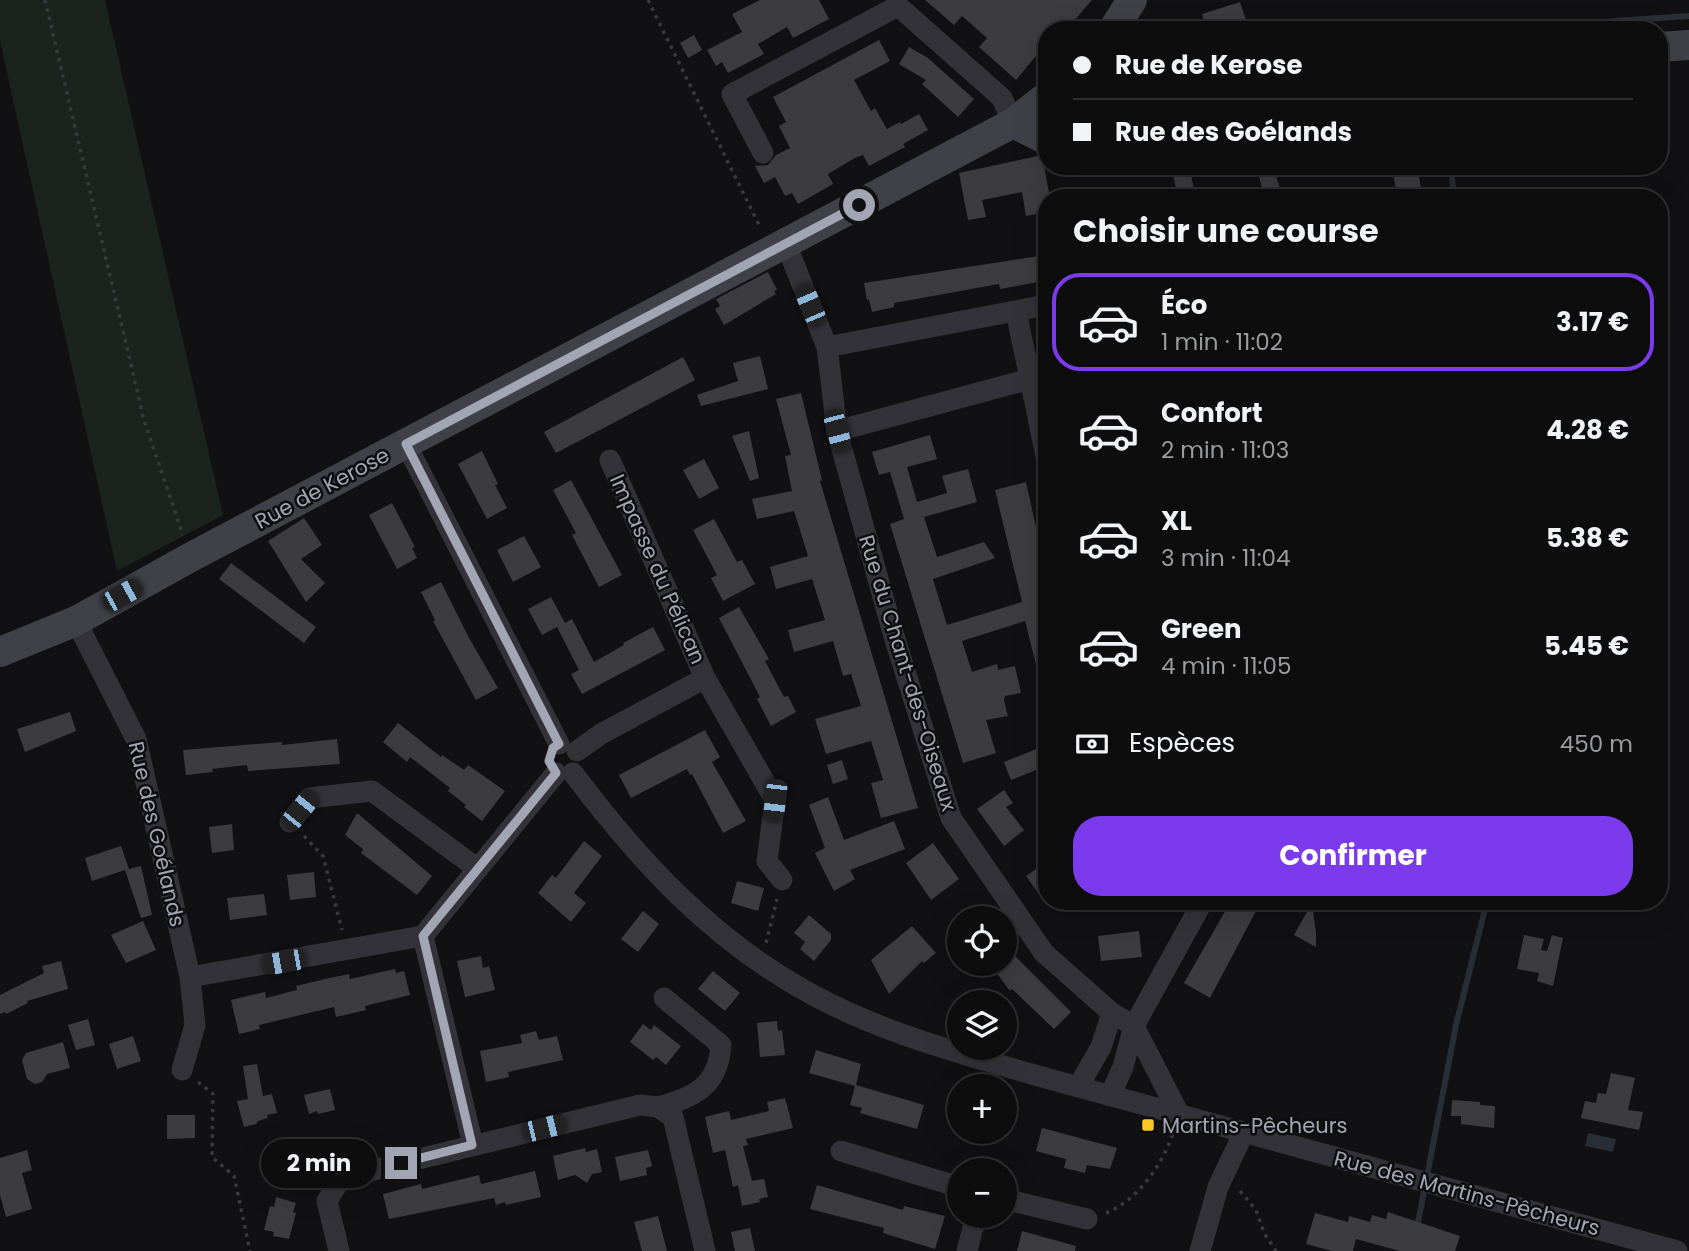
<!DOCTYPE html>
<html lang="fr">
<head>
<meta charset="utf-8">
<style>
	:root { --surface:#0d0d0e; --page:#1b1b1c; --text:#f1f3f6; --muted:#9a9c9e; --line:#2d2d2e; --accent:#7c3aed }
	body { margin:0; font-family:Poppins,sans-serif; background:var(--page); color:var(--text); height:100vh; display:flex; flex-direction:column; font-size:26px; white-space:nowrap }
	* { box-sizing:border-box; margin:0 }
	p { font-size:23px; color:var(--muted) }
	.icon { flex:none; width:38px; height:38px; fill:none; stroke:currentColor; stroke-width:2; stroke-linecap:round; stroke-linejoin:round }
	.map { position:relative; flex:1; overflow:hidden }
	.side { position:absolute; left:1038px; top:189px; width:630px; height:721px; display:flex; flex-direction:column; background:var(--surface); border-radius:28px; box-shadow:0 7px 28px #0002,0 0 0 2px var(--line) }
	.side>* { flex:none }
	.top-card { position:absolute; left:1038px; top:21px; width:630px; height:154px; border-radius:28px; box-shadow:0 7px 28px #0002,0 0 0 2px var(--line); display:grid; align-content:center; height:154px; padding:0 35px; background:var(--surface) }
	.fabs { position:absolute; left:947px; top:906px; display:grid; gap:14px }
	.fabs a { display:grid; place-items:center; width:70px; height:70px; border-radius:50%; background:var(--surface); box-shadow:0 7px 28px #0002,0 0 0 2px var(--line); font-size:35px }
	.end { position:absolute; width:32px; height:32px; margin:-16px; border:9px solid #a2a6b4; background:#111; box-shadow:0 0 0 4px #111 }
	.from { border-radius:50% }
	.bubble { position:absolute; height:49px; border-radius:24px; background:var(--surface); box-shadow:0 7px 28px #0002,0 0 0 2px var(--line); font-size:23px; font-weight:700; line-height:49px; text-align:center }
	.car { position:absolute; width:21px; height:42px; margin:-21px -10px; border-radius:9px; box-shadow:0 0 5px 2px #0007; background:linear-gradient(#222 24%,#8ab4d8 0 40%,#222 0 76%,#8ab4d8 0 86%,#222 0) }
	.top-card b { display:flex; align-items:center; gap:24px; height:66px; font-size:26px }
	.top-card b+b { border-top:2px solid var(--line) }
	.top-card i { width:18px; height:18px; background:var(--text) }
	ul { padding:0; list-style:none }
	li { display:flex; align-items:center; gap:21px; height:98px; margin:0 14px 10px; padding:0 21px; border:4px solid transparent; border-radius:28px }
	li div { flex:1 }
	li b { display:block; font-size:26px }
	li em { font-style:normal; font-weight:700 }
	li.on { border-color:var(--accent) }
	li>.icon { width:63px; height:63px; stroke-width:1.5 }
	h2 { padding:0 35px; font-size:32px; line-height:84px }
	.pay { display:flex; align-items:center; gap:18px; height:77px; padding:0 35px; font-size:26px }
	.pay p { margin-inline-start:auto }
	.action { display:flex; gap:14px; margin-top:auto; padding:14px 35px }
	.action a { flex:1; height:80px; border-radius:28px; background:var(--accent); color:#fff; font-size:28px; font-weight:700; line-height:80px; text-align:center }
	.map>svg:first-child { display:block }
</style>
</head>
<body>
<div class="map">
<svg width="1689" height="1251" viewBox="0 0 1689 1251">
	<rect width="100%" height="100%" fill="#111113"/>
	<path fill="#1b231d" d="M0,0H105L223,515L117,571L0,41Z"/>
	<path fill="#272e37" d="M1588,1133L1616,1139L1613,1152L1585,1146Z"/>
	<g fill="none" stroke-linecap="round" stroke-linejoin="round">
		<path stroke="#272e37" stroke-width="6" d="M1542,30L1615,21L1689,16
			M1451,166L1454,198
			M1417,1228L1456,1025L1487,901"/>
	</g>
	<path fill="#3c3b40" d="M760,0H819L829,19L793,38L787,27L758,44L764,54L728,73L722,62L716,66L707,50L742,32L732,14Z
		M925,0H1092L1066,30H1046V44L1016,80L979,47L987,38L962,16L954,25Z
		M1240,2L1247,23L1228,30H1207L1202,14Z
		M694,35L702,50L688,58L680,43Z
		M879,40L890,61L854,80L871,111L875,108L887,129L900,122L901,124L919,114L928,130L903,144L905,147L869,166L863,155L855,158L828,174L833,184L798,204L792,193L785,196L775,177L764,183L755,166L768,165L776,155L790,148L779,126L786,122L773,97Z
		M909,47L928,58L974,99L958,117L922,84L926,80L899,64Z
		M1042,155L1050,198H1046V212L1026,216L1022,192L982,200L986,217L968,220L959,173Z
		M1171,166H1189L1196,198H1178Z
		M1256,166H1273L1283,198H1265Z
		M1391,166H1417L1422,193L1398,198Z
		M1039,256L1044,281L1000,289L999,284L894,303V307L872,312L869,299L867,300L864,283Z
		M768,272L777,290L774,291L776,294L724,325L715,309L720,306L716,299Z
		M760,356L768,389L701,406L697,395L738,381L733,363Z
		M683,357L695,380L556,453L544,432Z
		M801,393L822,480L820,481L918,808L881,818L871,783L883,780L871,741L826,754L815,719L861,706L851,674L843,676L833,641L794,652L788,630L825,620L812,579L776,589L770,567L808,556L794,511L757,519L752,499L792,491L785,456L791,455L776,399Z
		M749,431L759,478L750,481L732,436Z
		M930,435L937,459L907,467L917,502L947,493L942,476L968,469L977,502L924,517L937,557L984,542L995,558L933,579L947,625L1022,602L995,490L1026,482L1046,572V683L1041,684L1025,621L962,641L972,672L997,664L998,670L1015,666L1021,693L1005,696L1004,701L1008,716L986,720L996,753L963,763L890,524L904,519L890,472L879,475L872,452Z
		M482,451L498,484L495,485L507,508L487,519L458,464Z
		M704,459L719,488L699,499L683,470Z
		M571,480L622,575L599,587L572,535L576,533L553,490Z
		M392,503L415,547L412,548L417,558L397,569L369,515Z
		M304,518L322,545L301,559L325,583L306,602L268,541Z
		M714,519L737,562L742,560L755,584L723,601L711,578L717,575L693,530Z
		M524,536L541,567L513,582L497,550Z
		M231,563L316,627L304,643L219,579Z
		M441,582L469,638L498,688L476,700L433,621L435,620L421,592Z
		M551,597L565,623L572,619L594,662L624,645L623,643L653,627L665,650L582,694L571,674L579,670L557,627L542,635L528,609Z
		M739,607L769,659L765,661L784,697L788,696L796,712L771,726L757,699L760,697L719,618Z
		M70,712L76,731L25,752L17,729Z
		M398,723L441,757L442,755L464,770L468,765L505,791L482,821L464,807L466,805L448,791L450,788L410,757L407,762L383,742Z
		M705,730L720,757L712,762L746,821L723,833L692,774L690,775L687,769L631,798L619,775Z
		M337,739L340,764L248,771L247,765L212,769L213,772L186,775L183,750L282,742V745Z
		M1046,745V766L1011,780L1004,762Z
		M842,760L848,779L833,784L827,765Z
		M1004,790L1013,803L1006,807L1024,830L1004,846L977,809Z
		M828,797L844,840L894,821L905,849L850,870L855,879L834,891L815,853L825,848L809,805Z
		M357,813L432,876L417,895L361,853L363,849L345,835Z
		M232,824L234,850L212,853L209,827Z
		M584,841L602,856L574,893L586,903L571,922L538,893L552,875L556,878Z
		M933,843L959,879L931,900L906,863Z
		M121,846L129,869L141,866L152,915L141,918L125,870L92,881L85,858Z
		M1046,862V904L1026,876Z
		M314,872L316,897L290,900L287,875Z
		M737,881L764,888L758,911L731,903Z
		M264,894L267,915L230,920L227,898Z
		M1231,901H1245L1257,909L1210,998L1184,983Z
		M1312,903L1316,933V947L1294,935Z
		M643,911L659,924L638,952L621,939Z
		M809,915L831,934V940L814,961L800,949L805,942L794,933Z
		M143,921L156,950L126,963L111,935Z
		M912,926L936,953L924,963L922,961L889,994L871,960Z
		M1139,931L1142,957L1101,961L1098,936Z
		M1524,935L1544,939L1541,950L1547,951L1552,935L1563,938L1553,986L1537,981L1539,973L1517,969Z
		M1004,945L1071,1012L1054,1029L1012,989L1010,991L990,964H1004Z
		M481,956L483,968L489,966L495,990L465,997L457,961Z
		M61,961L68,989L27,1001L28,1003L6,1014L5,1012L0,1014V995L44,973L42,966Z
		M395,969L396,973L404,971L410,995L365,1006L366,1010L336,1017L334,1007L259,1025L260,1029L239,1034L231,1000L265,992L266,998L297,990L296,986L325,979L349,974L350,979Z
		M713,971L740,993L725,1011L698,989Z
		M88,1019L95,1045L76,1050L68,1025Z
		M777,1021L778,1031L782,1030L785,1055L760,1057L757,1023Z
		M643,1024L651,1030L654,1025L681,1046L666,1065L656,1057L653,1060L630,1042Z
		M536,1031L539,1040L557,1036L563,1060L508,1072L509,1077L486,1082L480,1051L522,1043L520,1035Z
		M133,1036L141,1061L117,1069L109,1044Z
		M63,1042L70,1068L47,1074L42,1082L35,1084L27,1079L22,1060L26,1053Z
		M816,1050L861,1064L856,1085L924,1105L917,1129L860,1113L862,1108L850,1105L855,1086L809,1073Z
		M257,1064L263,1096L272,1094L277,1113L267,1115L268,1118L258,1121L256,1124L244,1127L237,1101L248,1099L243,1066Z
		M1611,1073L1635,1078L1628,1110L1643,1112L1639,1130L1581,1118L1585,1101L1596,1103L1598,1093L1606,1094Z
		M330,1089L335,1110L318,1114L317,1111L309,1114L304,1095Z
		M785,1098L793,1128L746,1139L748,1145L743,1146L752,1181L764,1179L768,1197L759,1199L760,1202L742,1206L738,1185L733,1187L725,1150L713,1153L705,1117L729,1111L731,1120L769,1111L767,1102Z
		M1452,1100L1480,1102V1105L1495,1106L1494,1128L1461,1124V1116H1451Z
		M167,1115H195V1138L167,1139Z
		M1042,1128L1117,1148L1110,1169L1087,1165L1085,1173L1064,1168L1066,1159L1036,1151Z
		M585,1148L586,1152L597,1149L602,1172L592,1174L587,1183L575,1175L558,1180L553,1156Z
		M27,1150L32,1170L22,1173L32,1209L6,1217L0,1195V1158Z
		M648,1150L652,1166L646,1168L647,1175L620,1181L615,1157Z
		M535,1171L541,1197L506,1205L505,1202L496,1205L494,1198L389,1219L383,1194L421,1184L422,1189L479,1175L481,1184Z
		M817,1185L903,1210L904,1206L945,1216L935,1249L883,1233L884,1228L810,1209Z
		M276,1197L296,1203L293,1212L296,1213L289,1239L273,1236L274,1232L264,1230L270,1206L274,1207Z
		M1388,1212L1460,1236L1455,1251H1400L1356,1239L1353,1251H1332L1306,1244L1315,1213L1348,1222L1349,1216L1370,1222L1372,1215L1386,1219Z
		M658,1216L667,1251H642L634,1222Z
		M750,1228L755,1251H735L731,1232Z
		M1022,1231L1076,1246L1075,1251H1017Z"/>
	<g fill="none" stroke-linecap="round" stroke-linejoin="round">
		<path stroke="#38393f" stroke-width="3.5" stroke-dasharray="3.5 5" stroke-linecap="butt" d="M45,0L144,420L183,535
			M648,0L760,227
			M304,836L323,856L342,930
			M766,943L777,899
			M198,1082L213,1094L212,1157L234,1176L250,1251
			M1240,1191L1256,1210L1264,1233L1276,1251
			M1106,1213C1137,1201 1163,1164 1173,1133"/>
		<path stroke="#323238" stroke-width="21" d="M763,153L732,94L898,6L1002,98L1013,123
			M786,244L827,347L837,431L893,633L951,818L1044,953L1112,1013L1134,1026L1179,1114
			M1016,311L1046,456
			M827,347L1046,305
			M837,431L1030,379
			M406,444L559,744
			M610,460L705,678
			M76,621L136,739L190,977L195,1025L182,1070
			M577,751L601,734L705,678L775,800L767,861L782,880
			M573,773C640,862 712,940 811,994C868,1025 928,1044 990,1062C1054,1081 1117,1097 1181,1115C1347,1159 1512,1205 1677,1251
			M290,822L309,798L372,791L478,869
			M423,936L473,1145
			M190,977L423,936L556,773
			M1078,1087L1101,1047L1112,1013
			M1110,1096L1123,1067L1134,1026L1203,901
			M658,1107C694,1097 718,1087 721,1045L664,998
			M841,1151L959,1187
			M1004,1199L1087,1219
			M339,1251L327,1201L338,1183L353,1175L640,1105L658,1107L673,1117L705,1251
			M967,1251L976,1216
			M1200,1251L1218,1187L1244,1132"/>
		<path stroke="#404148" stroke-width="30" d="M1113,30L1132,0
			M1659,47L1689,45
			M1013,123L1043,138H1046
			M0,652L76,621L191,557L1013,123L1046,97"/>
	</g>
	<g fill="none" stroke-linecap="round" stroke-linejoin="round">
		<path stroke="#a2a6b4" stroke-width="9" d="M401,1163L472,1145L423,936L556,773L549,761L553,748L559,744L406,444L859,205"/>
	</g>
	<rect fill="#fac822" stroke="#0d0c0e" stroke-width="2.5" x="1141" y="1118" width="14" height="14" rx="3.5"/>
	<g text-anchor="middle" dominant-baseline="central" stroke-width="5" stroke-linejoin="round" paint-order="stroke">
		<g font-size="21" fill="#a2a6b4" stroke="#0d0c0e">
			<text transform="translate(322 488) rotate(-28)">Rue de Kerose</text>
			<text transform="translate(658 569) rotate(66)">Impasse du Pélican</text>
			<text transform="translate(908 673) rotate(73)">Rue du Chant-des-Oiseaux</text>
			<text transform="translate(157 834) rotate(77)">Rue des Goélands</text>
			<text transform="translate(1467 1193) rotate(15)">Rue des Martins-Pêcheurs</text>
		</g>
		<g font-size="21" fill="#a2a6b4" stroke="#0d0c0e" text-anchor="start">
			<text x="1162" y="1125">Martins-Pêcheurs</text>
		</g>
	</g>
</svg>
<div class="fabs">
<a><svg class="icon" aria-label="locate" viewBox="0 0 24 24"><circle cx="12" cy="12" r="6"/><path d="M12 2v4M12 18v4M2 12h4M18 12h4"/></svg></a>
<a><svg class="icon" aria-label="layers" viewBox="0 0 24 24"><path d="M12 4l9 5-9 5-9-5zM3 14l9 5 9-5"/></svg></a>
<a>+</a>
<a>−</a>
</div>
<i class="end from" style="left:859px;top:205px"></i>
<i class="end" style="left:401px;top:1163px"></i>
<div class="bubble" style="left:261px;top:1139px;width:116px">2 min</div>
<i class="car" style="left:810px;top:305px;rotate:337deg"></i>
<i class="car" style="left:837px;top:431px;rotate:165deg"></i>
<i class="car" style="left:122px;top:595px;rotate:61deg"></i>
<i class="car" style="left:775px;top:800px;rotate:187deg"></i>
<i class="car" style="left:300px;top:810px;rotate:39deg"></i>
<i class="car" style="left:284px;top:962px;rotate:260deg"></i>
<i class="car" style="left:544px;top:1128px;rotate:76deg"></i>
<div class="top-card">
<b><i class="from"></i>Rue de Kerose</b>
<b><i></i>Rue des Goélands</b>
</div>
<section class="side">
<h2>Choisir une course</h2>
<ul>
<li class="on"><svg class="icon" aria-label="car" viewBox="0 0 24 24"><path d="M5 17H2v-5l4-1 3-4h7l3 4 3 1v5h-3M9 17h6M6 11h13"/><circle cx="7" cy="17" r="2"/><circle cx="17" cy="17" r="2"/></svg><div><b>Éco</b><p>1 min · 11:02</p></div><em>3.17 €</em></li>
<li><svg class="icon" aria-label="car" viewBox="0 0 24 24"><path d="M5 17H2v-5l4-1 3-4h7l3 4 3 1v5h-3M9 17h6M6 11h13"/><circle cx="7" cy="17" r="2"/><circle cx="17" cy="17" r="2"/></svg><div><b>Confort</b><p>2 min · 11:03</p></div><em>4.28 €</em></li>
<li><svg class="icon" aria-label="car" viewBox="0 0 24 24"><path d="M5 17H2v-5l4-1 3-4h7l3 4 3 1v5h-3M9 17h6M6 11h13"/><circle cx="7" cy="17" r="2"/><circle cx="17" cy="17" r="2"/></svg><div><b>XL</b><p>3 min · 11:04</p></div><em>5.38 €</em></li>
<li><svg class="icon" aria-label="car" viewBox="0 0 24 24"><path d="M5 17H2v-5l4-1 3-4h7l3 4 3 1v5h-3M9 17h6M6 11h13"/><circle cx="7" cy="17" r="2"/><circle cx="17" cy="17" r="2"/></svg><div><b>Green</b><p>4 min · 11:05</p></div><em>5.45 €</em></li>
</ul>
<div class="pay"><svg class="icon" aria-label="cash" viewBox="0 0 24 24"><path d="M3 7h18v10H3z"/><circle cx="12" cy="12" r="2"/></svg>Espèces<p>450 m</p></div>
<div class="action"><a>Confirmer</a></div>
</section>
</div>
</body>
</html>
